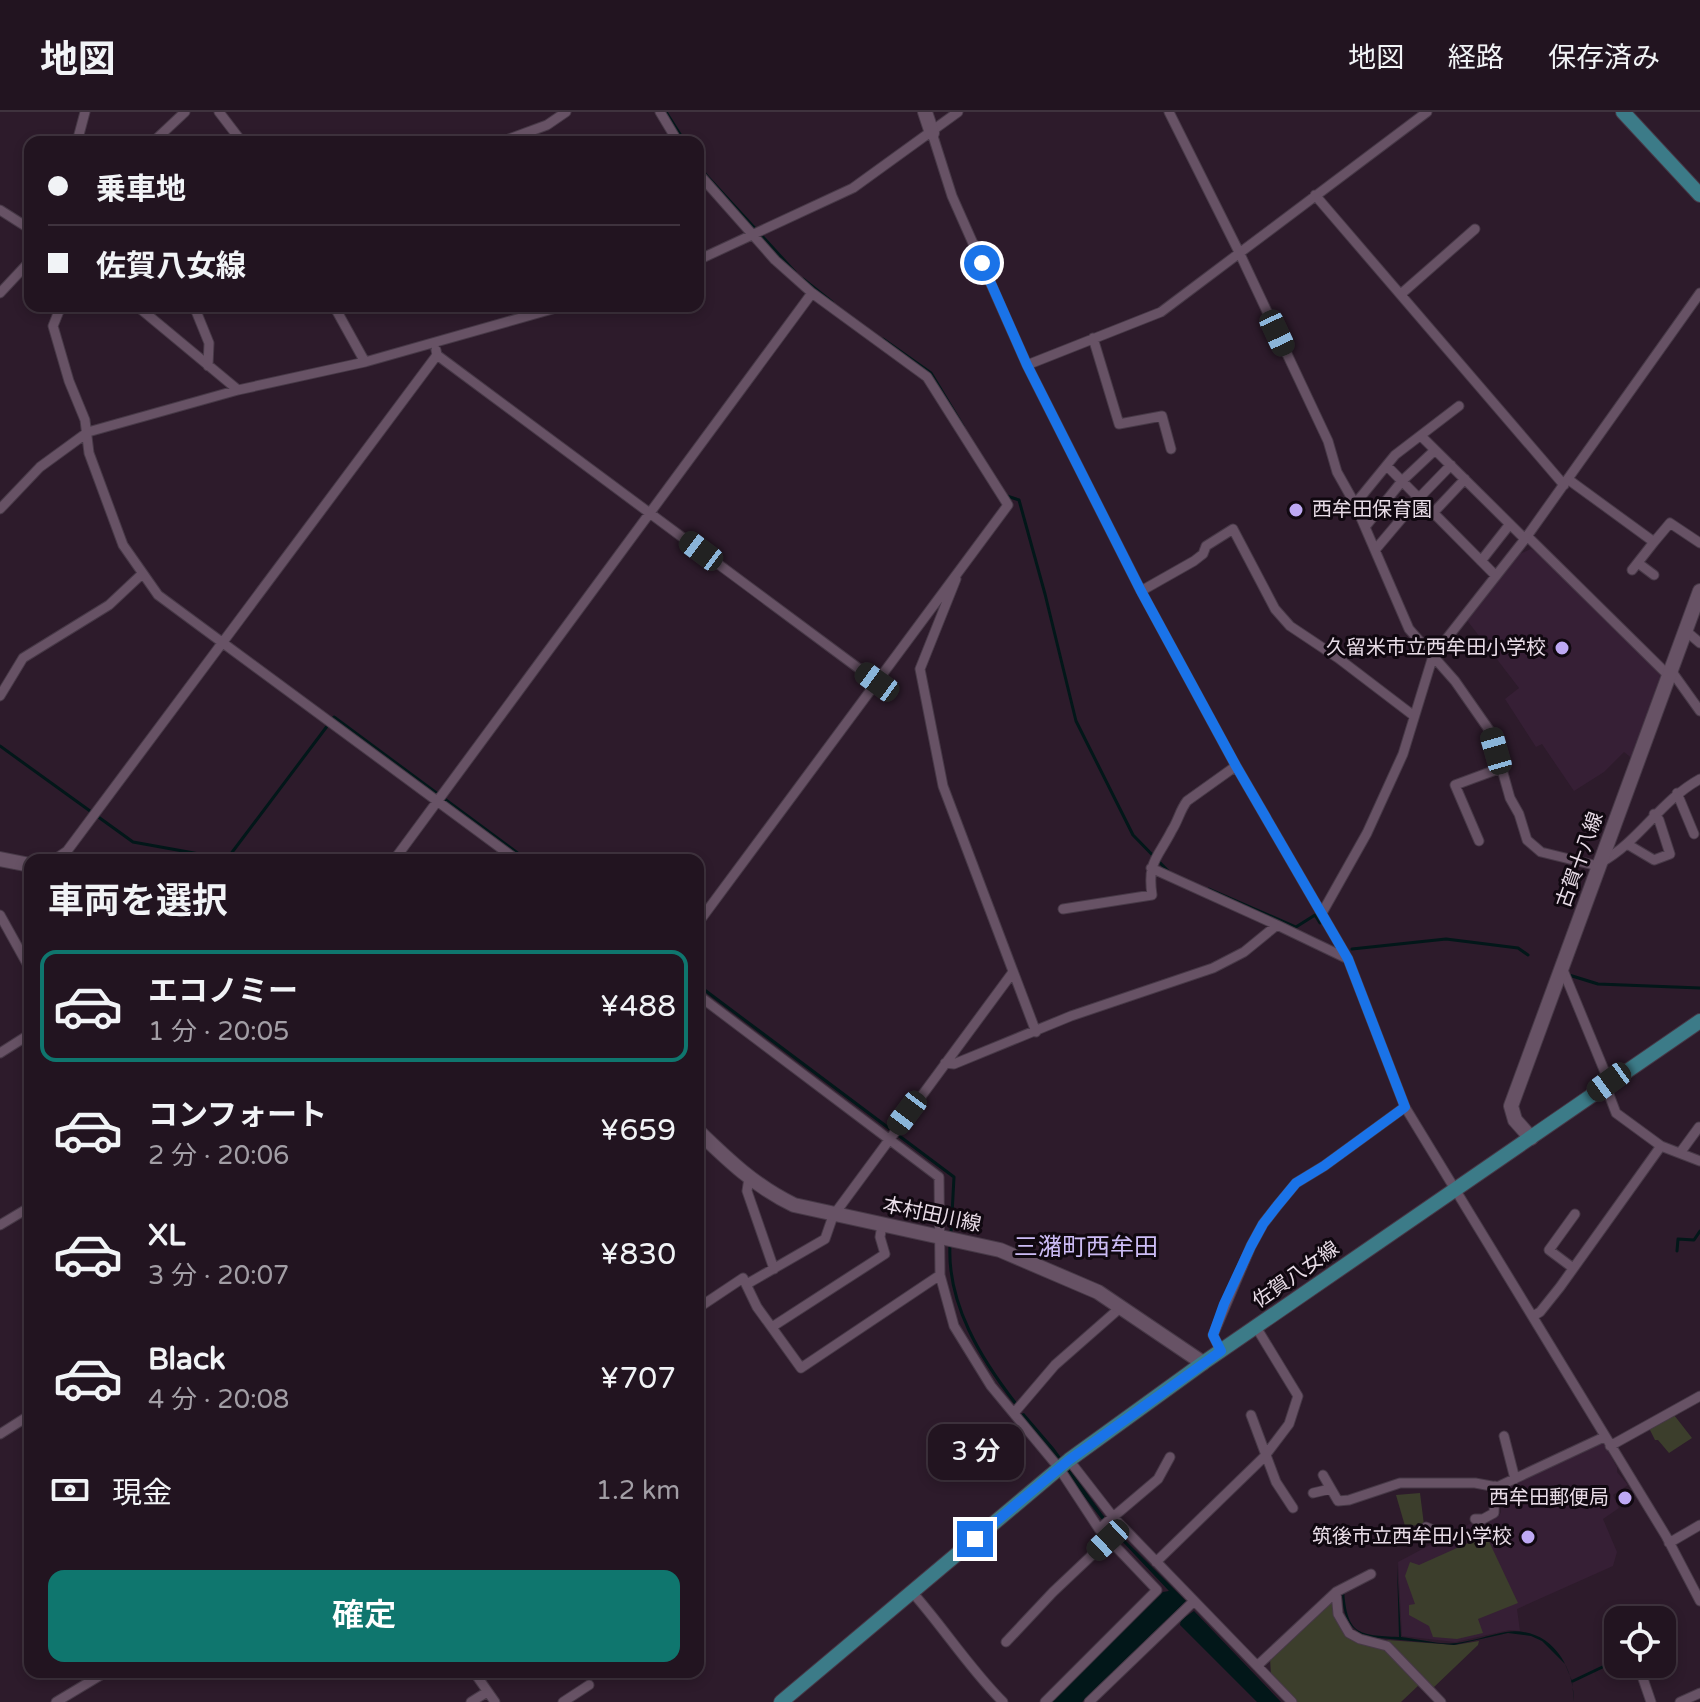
<!DOCTYPE html>
<html lang="ja">
<head>
<meta charset="utf-8">
<style>
	:root { --surface:#221420; --page:#2a1d29; --text:#f1f3f6; --muted:#a29ea5; --line:#3f333e; --accent:#0f766e }
	body { margin:0; font-family:"Varela Round","Noto Sans JP",sans-serif; background:var(--page); color:var(--text); height:100vh; display:flex; flex-direction:column; font-size:30px; white-space:nowrap }
	* { box-sizing:border-box; margin:0 }
	p { font-size:26px; color:var(--muted) }
	.icon { flex:none; width:44px; height:44px; fill:none; stroke:currentColor; stroke-width:2; stroke-linecap:round; stroke-linejoin:round }
	.map { position:relative; flex:1; overflow:hidden }
	.sheet { position:absolute; left:24px; top:742px; width:680px; height:824px; display:flex; flex-direction:column; background:var(--surface); border-radius:16px; box-shadow:0 4px 12px #0003,0 0 0 2px var(--line) }
	.sheet>* { flex:none }
	.top-card { position:absolute; left:24px; top:24px; width:680px; height:176px; border-radius:16px; box-shadow:0 4px 12px #0003,0 0 0 2px var(--line); display:grid; align-content:center; height:176px; padding:0 24px; background:var(--surface) }
	.buttons { position:absolute; left:1604px; top:1494px; display:grid; gap:16px }
	.buttons a { display:grid; place-items:center; width:72px; height:72px; border-radius:16px; background:var(--surface); box-shadow:0 4px 12px #0003,0 0 0 2px var(--line); font-size:40px }
	.end { position:absolute; width:36px; height:36px; margin:-18px; border:10px solid #1a73e8; background:#fff; box-shadow:0 0 0 4px #fff }
	.from { border-radius:50% }
	.bubble { position:absolute; height:56px; border-radius:16px; background:var(--surface); box-shadow:0 4px 12px #0003,0 0 0 2px var(--line); font-size:26px; font-weight:600; line-height:56px; text-align:center }
	.car { position:absolute; width:24px; height:48px; margin:-24px -12px; border-radius:10px; box-shadow:0 0 6px 2px #0007; background:linear-gradient(#222 24%,#8ab4d8 0 40%,#222 0 76%,#8ab4d8 0 86%,#222 0) }
	.top-card b { display:flex; align-items:center; gap:28px; height:76px; font-size:30px }
	.top-card b+b { border-top:2px solid var(--line) }
	.top-card i { width:20px; height:20px; background:var(--text) }
	ul { padding:0; list-style:none }
	li { display:flex; align-items:center; gap:24px; height:112px; margin:0 16px 12px; padding:0 8px; border:4px solid transparent; border-radius:16px }
	li div { flex:1 }
	li b { display:block; font-size:30px }
	li em { font-style:normal; font-weight:600 }
	li.current { border-color:var(--accent) }
	li>.icon { width:72px; height:72px; stroke-width:1.5 }
	h2 { padding:0 24px; font-size:36px; line-height:96px }
	.pay { display:flex; align-items:center; gap:20px; height:88px; padding:0 24px; font-size:30px }
	.pay p { margin-inline-start:auto }
	.button { display:flex; gap:16px; margin-top:auto; padding:16px 24px }
	.button a { flex:1; height:92px; border-radius:16px; background:var(--accent); color:#fff; font-size:32px; font-weight:600; line-height:92px; text-align:center }
	header { display:flex; align-items:center; gap:48px; box-sizing:border-box; height:112px; padding:0 40px; background:var(--surface); border-bottom:2px solid var(--line) }
	header strong { font-size:38px }
	nav { display:flex; gap:44px; margin-inline-start:auto; font-size:28px }
	.map>svg:first-child { display:block }
</style>
</head>
<body>
<header>
<strong>地図</strong>
<nav><a>地図</a><a>経路</a><a>保存済み</a></nav>
</header>
<div class="map">
<svg width="1700" height="1590" viewBox="0 0 1700 1590">
	<rect width="100%" height="100%" fill="#2d1b2b"/>
	<path fill="#361f35" d="M1531,437L1539,441L1664,564L1634,648L1624,640L1604,660L1574,679L1542,632L1536,635L1505,587L1519,576L1466,507L1517,443Z
		M1603,1330L1617,1355V1360L1628,1373L1613,1383L1619,1396L1603,1407L1617,1440L1613,1454L1517,1497L1520,1519L1509,1518L1455,1530L1402,1524L1398,1450L1477,1408L1487,1409L1499,1404L1501,1400L1499,1386L1508,1375Z"/>
	<path fill="#3c3e2c" d="M1674,1303L1692,1326L1669,1341L1658,1328H1655L1649,1316Z
		M1420,1381L1424,1413L1405,1414L1396,1383Z
		M1486,1423L1518,1491L1478,1507L1483,1521L1457,1527L1433,1525L1429,1514L1409,1503V1493L1415,1492L1405,1464L1410,1450L1419,1453Z
		M1329,1489L1333,1490L1345,1521L1385,1535L1420,1572L1401,1590H1296L1271,1563L1270,1547Z
		M1387,1528L1455,1533L1479,1529L1478,1533L1433,1576Z"/>
	<path fill="#021719" d="M1024,1301L1054,1336L1111,1414L1186,1489L1082,1590H1051L1163,1480L1169,1479L1103,1409L1021,1302Z
		M1397,1453L1401,1525C1419,1527 1439,1533 1457,1531C1473,1529 1489,1523 1506,1520C1549,1514 1574,1552 1574,1590L1572,1569L1565,1552L1542,1529L1531,1524L1508,1521L1454,1533L1369,1525C1346,1516 1343,1502 1342,1479L1344,1478C1347,1523 1358,1523 1399,1525Z
		M1194,1499L1281,1590H1257L1180,1513L1181,1508Z"/>
	<g fill="none" stroke-linecap="round" stroke-linejoin="round">
		<path stroke="#021719" stroke-width="3" d="M666,0L685,30
			M698,51L706,63L795,160
			M803,167L832,190
			M883,227L931,261L963,314
			M1007,384L1019,388L1045,482L1076,609L1133,723L1169,760
			M0,634L133,730L227,747L334,605L527,748
			M1209,777L1296,815L1315,803L1320,811
			M1352,837L1446,827L1518,836L1528,843
			M1569,863L1598,872L1700,876
			M698,873L954,1065L951,1121
			M950,1133C947,1192 981,1247 1016,1292
			M1677,1139L1678,1127L1694,1128L1700,1119
			M1573,1569L1613,1550"/>
		<defs>
			<path id="street" d="M219,0L242,30
				M660,0L678,30
				M1169,0L1239,140L1328,329L1337,360L1355,392L1409,517L1455,569L1492,622L1510,686L1519,702L1527,728L1541,740L1598,754
				M932,21L952,84L1027,253L1141,479L1236,654L1348,847L1405,995L1666,1424L1700,1489
				M77,30L85,0
				M153,30L185,0
				M501,30L547,13L566,0
				M698,61L775,148L812,181L927,265L1008,393L698,811
				M1315,83L1564,373
				M0,98L30,117
				M698,148L853,76L958,0
				M0,181L30,149
				M1401,182L1475,117
				M61,194L53,214L69,269L85,308L89,341L123,433L158,483L517,748
				M137,194L238,278
				M194,194L209,231L208,254
				M334,194L365,250
				M1093,226L1119,312L1162,304L1171,337
				M436,238L437,243L877,570
				M1027,253L1161,200L1427,0
				M1422,325L1525,427
				M1387,354L1496,464
				M1569,368L1654,430L1670,411L1700,431
				M1355,392L1395,343L1459,294
				M0,397L40,355L88,320L238,278L365,250L563,194
				M1433,401L1465,367
				M1365,415L1402,369L1435,338
				M1527,424L1668,563
				M1375,438L1419,386L1451,353
				M1481,449L1510,412
				M1638,451L1654,463
				M1632,458L1654,430
				M956,467L920,557L943,674L1036,920
				M1141,479L1194,449L1203,442L1206,434L1233,417L1275,497L1290,514L1338,546L1414,604
				M1686,519L1700,531
				M1670,557L1700,599
				M0,584L23,546L109,493L142,462
				M1677,681L1694,722
				M1479,729L1455,673L1501,656
				M1627,732L1654,748L1670,742L1659,708L1654,702
				M54,748L67,739L437,243
				M394,748L812,181
				M1600,751C1639,730 1660,689 1700,667
				M1151,756L1277,813
				M1063,797L1152,783C1147,749 1158,746 1172,718C1178,709 1180,698 1187,689L1236,654
				M1322,801L1367,721L1403,642L1433,544L1525,427L1700,181
				M0,803L30,857
				M1563,858L1609,970L1608,980L1616,1001L1661,1034L1700,1049
				M698,883L939,1065L940,1163L954,1214L991,1274L1059,1356L1099,1417L1157,1478L1045,1590
				M0,941L30,922
				M945,951L954,952L1071,904L1213,856L1244,840L1277,813L1348,847
				M1680,1041L1699,1015
				M749,1066L747,1079L774,1157
				M0,1113L30,1095
				M1573,1156L1549,1138L1575,1102
				M747,1172L825,1127L833,1104L1013,860
				M698,1196L743,1166L757,1195L801,1256L940,1163
				M1533,1204L1540,1200L1560,1175L1661,1034
				M772,1215L885,1142L880,1125L882,1113
				M1221,1239L1213,1223L1251,1134L1263,1112L1277,1094L1296,1071L1324,1054L1405,995
				M1014,1301L1055,1253L1121,1195
				M1251,1303L1276,1370L1293,1396
				M0,1322L30,1303
				M1504,1324L1515,1367
				M1610,1334L1700,1284
				M1069,1348L1114,1406L1292,1590
				M1323,1363L1338,1389L1349,1388L1400,1371H1475L1497,1375L1604,1325
				M1313,1381L1330,1377
				M1475,1407H1483L1494,1401L1495,1374
				M1426,1415L1445,1423
				M1099,1417L1158,1367L1170,1345
				M1669,1431L1700,1413
				M1156,1450L1264,1345L1289,1312L1298,1284L1256,1215
				M912,1480C944,1516 969,1556 1003,1590
				M1336,1480L1338,1502L1349,1521L1360,1527L1387,1534L1441,1590
				M1006,1530L1053,1480L1108,1428
				M1638,1552L1651,1590
				M1257,1554L1336,1480L1371,1462
				M474,1560L495,1590
				M56,1590L106,1560
				M471,1590L487,1580
				M563,1590L589,1573
				M1089,1590L1193,1490
				M1680,1590L1700,1581"/>
			<path id="secondary" d="M925,0L932,21
				M0,747L30,753
				M698,1019C728,1048 756,1075 794,1093L1000,1138L1098,1180L1203,1251
				M1531,1026L1515,1008L1511,994L1700,479"/>
			<path id="primary" d="M1623,0L1700,83
				M781,1590L1069,1348L1203,1251L1700,909"/>
		</defs>
		<use href="#street" stroke="#473947" stroke-width="11"/>
		<use href="#secondary" stroke="#473947" stroke-width="16"/>
		<use href="#primary" stroke="#473947" stroke-width="16"/>
		<use href="#street" stroke="#675265" stroke-width="9"/>
		<use href="#secondary" stroke="#675265" stroke-width="14"/>
		<use href="#primary" stroke="#3c7b88" stroke-width="14"/>
	</g>
	<g fill="none" stroke-linecap="round" stroke-linejoin="round">
		<path stroke="#1a73e8" stroke-width="10" d="M975,1427L1069,1348L1221,1239L1213,1223L1224,1192L1251,1134L1263,1112L1277,1094L1296,1071L1324,1054L1405,995L1348,847L1236,654L1141,479L1027,253L982,151"/>
	</g>
	<g fill="#bea9f4" stroke="#100810" stroke-width="3">
		<circle cx="1296" cy="398" r="8"/>
		<circle cx="1562" cy="536" r="8"/>
		<circle cx="1625" cy="1386" r="8"/>
		<circle cx="1528" cy="1425" r="8"/>
	</g>
	<g text-anchor="middle" dominant-baseline="central" stroke-width="6" stroke-linejoin="round" paint-order="stroke">
		<g font-size="20" fill="#e8dce7" stroke="#100810" text-anchor="end">
			<text x="1312" y="398" text-anchor="start">西牟田保育園</text>
			<text x="1546" y="536">久留米市立西牟田小学校</text>
			<text x="1609" y="1386">西牟田郵便局</text>
			<text x="1512" y="1425">筑後市立西牟田小学校</text>
		</g>
		<g font-size="20" fill="#e8dce7" stroke="#100810">
			<text transform="translate(1580 748) rotate(-70)">古賀十八線</text>
			<text transform="translate(932 1103) rotate(12)">本村田川線</text>
			<text transform="translate(1296 1163) rotate(-35)">佐賀八女線</text>
		</g>
		<g font-size="24" fill="#ccbcf5" stroke="#100810">
			<text x="1086" y="1135">三潴町西牟田</text>
		</g>
	</g>
</svg>
<div class="buttons">
<a><svg class="icon" aria-label="locate" viewBox="0 0 24 24"><circle cx="12" cy="12" r="6"/><path d="M12 2v4M12 18v4M2 12h4M18 12h4"/></svg></a>
</div>
<i class="end from" style="left:982px;top:151px"></i>
<i class="end" style="left:975px;top:1427px"></i>
<div class="bubble" style="left:928px;top:1312px;width:96px">3 分</div>
<i class="car" style="left:1277px;top:221px;rotate:155deg"></i>
<i class="car" style="left:701px;top:439px;rotate:307deg"></i>
<i class="car" style="left:877px;top:570px;rotate:306deg"></i>
<i class="car" style="left:1496px;top:639px;rotate:344deg"></i>
<i class="car" style="left:1609px;top:970px;rotate:234deg"></i>
<i class="car" style="left:907px;top:1001px;rotate:217deg"></i>
<i class="car" style="left:1108px;top:1428px;rotate:227deg"></i>
<div class="top-card">
<b><i class="from"></i>乗車地</b>
<b><i></i>佐賀八女線</b>
</div>
<section class="sheet">
<h2>車両を選択</h2>
<ul>
<li class="current"><svg class="icon" aria-label="car" viewBox="0 0 24 24"><path d="M5 17H2v-5l4-1 3-4h7l3 4 3 1v5h-3M9 17h6M6 11h13"/><circle cx="7" cy="17" r="2"/><circle cx="17" cy="17" r="2"/></svg><div><b>エコノミー</b><p>1 分 · 20:05</p></div><em>¥488</em></li>
<li><svg class="icon" aria-label="car" viewBox="0 0 24 24"><path d="M5 17H2v-5l4-1 3-4h7l3 4 3 1v5h-3M9 17h6M6 11h13"/><circle cx="7" cy="17" r="2"/><circle cx="17" cy="17" r="2"/></svg><div><b>コンフォート</b><p>2 分 · 20:06</p></div><em>¥659</em></li>
<li><svg class="icon" aria-label="car" viewBox="0 0 24 24"><path d="M5 17H2v-5l4-1 3-4h7l3 4 3 1v5h-3M9 17h6M6 11h13"/><circle cx="7" cy="17" r="2"/><circle cx="17" cy="17" r="2"/></svg><div><b>XL</b><p>3 分 · 20:07</p></div><em>¥830</em></li>
<li><svg class="icon" aria-label="car" viewBox="0 0 24 24"><path d="M5 17H2v-5l4-1 3-4h7l3 4 3 1v5h-3M9 17h6M6 11h13"/><circle cx="7" cy="17" r="2"/><circle cx="17" cy="17" r="2"/></svg><div><b>Black</b><p>4 分 · 20:08</p></div><em>¥707</em></li>
</ul>
<div class="pay"><svg class="icon" aria-label="cash" viewBox="0 0 24 24"><path d="M3 7h18v10H3z"/><circle cx="12" cy="12" r="2"/></svg>現金<p>1.2 km</p></div>
<div class="button"><a>確定</a></div>
</section>
</div>
</body>
</html>
